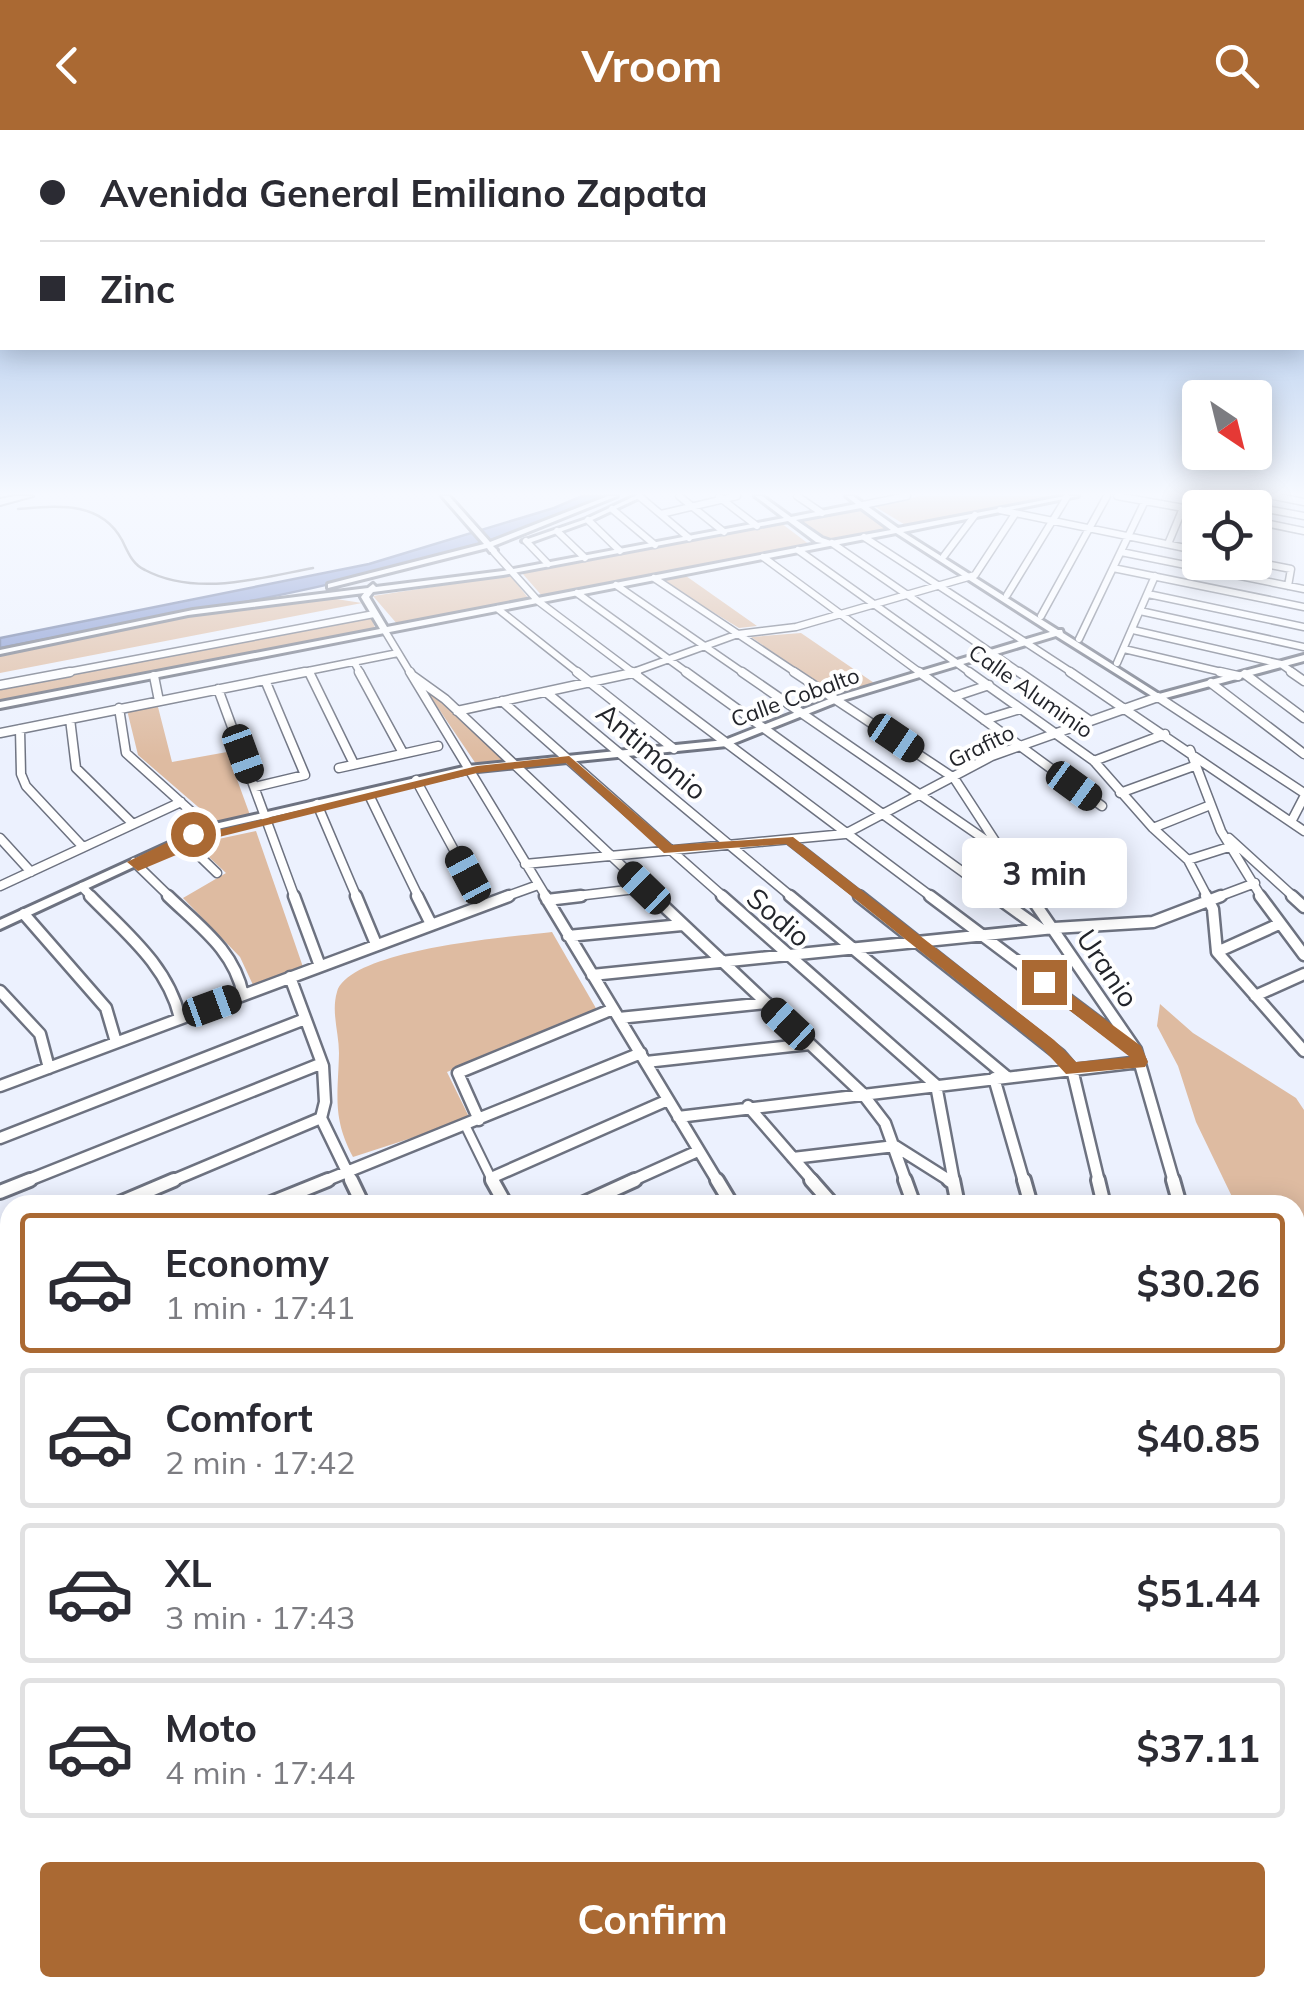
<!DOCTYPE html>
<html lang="en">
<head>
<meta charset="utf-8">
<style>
	:root { --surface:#fff; --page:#f7f7f7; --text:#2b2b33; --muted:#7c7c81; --line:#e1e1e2; --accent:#aa6933 }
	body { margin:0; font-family:Mulish,sans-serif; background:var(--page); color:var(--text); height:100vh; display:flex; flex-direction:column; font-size:38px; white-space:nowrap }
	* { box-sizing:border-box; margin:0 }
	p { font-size:32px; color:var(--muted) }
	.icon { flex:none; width:55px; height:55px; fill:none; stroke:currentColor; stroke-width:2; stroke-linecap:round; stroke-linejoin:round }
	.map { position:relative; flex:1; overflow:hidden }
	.sheet { position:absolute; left:0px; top:1065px; width:1305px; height:802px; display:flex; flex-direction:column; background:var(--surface); border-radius:30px 30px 0 0; box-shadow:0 5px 25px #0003 }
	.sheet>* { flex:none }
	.banner { position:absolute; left:0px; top:0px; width:1305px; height:220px; box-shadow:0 5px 25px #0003; display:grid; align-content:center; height:220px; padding:0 40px; background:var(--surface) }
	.needle { width:65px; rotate:145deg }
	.fabs { position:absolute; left:1182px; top:250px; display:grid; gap:20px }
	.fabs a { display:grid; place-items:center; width:90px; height:90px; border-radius:10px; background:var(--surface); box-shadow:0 5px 25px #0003; font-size:50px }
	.end { position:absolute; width:45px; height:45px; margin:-22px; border:12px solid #aa6933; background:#fff; box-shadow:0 0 0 5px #fff }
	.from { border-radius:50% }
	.bubble { position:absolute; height:70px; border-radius:10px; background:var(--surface); box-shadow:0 5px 25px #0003; font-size:32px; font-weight:700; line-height:70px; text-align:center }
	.car { position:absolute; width:30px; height:60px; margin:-30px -15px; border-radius:12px; box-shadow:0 0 8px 2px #0007; background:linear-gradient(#222 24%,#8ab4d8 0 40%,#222 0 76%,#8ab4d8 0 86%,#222 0) }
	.banner b { display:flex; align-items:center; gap:35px; height:95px; font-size:38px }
	.banner b+b { border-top:2px solid var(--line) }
	.banner i { width:25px; height:25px; background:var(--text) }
	ul { padding:18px 0 0; list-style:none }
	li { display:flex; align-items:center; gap:30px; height:140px; margin:0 20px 15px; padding:0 20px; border:5px solid var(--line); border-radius:10px }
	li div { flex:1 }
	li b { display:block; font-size:38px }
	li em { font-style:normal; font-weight:700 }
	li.current { border-color:var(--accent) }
	li>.icon { width:90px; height:90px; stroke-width:1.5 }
	.primary-button { display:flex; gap:20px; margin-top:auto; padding:20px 40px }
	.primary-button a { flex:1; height:115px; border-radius:10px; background:var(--accent); color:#fff; font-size:40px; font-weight:700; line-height:115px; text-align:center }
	header { display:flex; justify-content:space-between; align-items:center; height:130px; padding:0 40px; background:var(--accent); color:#fff; font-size:45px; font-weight:700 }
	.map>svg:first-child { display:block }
</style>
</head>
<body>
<header><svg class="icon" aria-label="back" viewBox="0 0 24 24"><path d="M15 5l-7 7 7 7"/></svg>Vroom<svg class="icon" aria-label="search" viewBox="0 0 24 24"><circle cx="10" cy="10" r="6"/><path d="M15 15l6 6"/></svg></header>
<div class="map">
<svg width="1304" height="1867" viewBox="0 0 1304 1867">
	<rect width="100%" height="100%" fill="#ecf1fe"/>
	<path fill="#debba1" d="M921,366H1065L907,396L874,376Z
		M857,378L892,398L831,412L798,391Z
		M781,393L810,415L543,467L522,443Z
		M510,445L529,469L398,495L373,466Z
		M686,446L757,496L739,498L662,451Z
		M323,467L362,473L0,543V525L205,484Z
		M371,488L376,500L0,572V559Z
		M801,503L877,555L836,566L751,507Z
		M432,562L504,631L476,634L428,563Z
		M158,577L172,632L227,622L250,685L219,695L138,625L127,580Z
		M256,701L303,837L253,855L240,827L183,768L226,743L195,714Z
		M552,802L597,880L447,942L470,989L353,1027C332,987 338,966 339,923C339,903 331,882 337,862C350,819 511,807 552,802Z
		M1160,874L1193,903L1296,968L1304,980V1867H0V1266L10,1264V1858H1295V1075H1236L1196,992L1178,936L1157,896Z"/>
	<path fill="#8094ce" stroke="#64739d" stroke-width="2.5" d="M582,366H604C416,452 201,478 0,518V508L369,434L554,378Z"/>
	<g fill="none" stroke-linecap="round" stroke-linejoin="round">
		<defs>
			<path id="pedestrian" d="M465,995L491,1048"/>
			<path id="minor-far3" d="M639,366L689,408
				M679,366L724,402
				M797,366L822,383
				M1117,366L1200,381
				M1196,366L1304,386
				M1274,366L1304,372
				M719,367L757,396
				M863,375L907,366
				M612,379L655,415
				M1000,380L1200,421
				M661,384L737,366
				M588,390L620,421
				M1255,391L1304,401
				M557,401L585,428
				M864,407L1074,544
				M526,411L548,434
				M832,413L1022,544
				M1168,414L1183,378
				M798,420L972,544
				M494,422L538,471L635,544
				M1121,422L1304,459
				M944,426L975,385
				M763,427L922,544
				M1255,432L1291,439L1288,456
				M1113,438L1304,477
				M654,448L798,544
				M616,455L745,544
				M577,463L689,544
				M1148,464L1304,497
				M1007,465L1067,367
				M498,479L580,544
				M1140,481L1304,517
				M1041,486L1107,366
				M1133,500L1281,534L1295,544
				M385,501L411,544
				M1079,509L1145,371
				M1124,519L1230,544
				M354,532L361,544
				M1117,533L1155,446
				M57,544L374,484
				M293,544L398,523
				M628,544L738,504L796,497L975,445L1015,384"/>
			<path id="minor-far2" d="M309,542L354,634
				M359,542L403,623
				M410,542L547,768
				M577,542L674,619
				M632,542L933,768
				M686,542L999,768
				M742,542L990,713
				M794,542L954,648L1032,768
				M919,542L1102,676
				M969,542L1094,631L1153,698L1188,730L1208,768
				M1019,542L1089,590
				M1070,542L1304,701
				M1220,542L1238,546
				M1291,542L1304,551
				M1245,544L1304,588
				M154,546L159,571
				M413,546L445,569L656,768
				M1211,553L1304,624
				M0,555L70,542
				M218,559L295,768
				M546,562L793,768
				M953,567L989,555
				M502,571L725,768
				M119,578L126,623L215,703
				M457,581L637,542
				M70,589L76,638L133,694
				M984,590L1020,579
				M20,599L21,644L26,656L83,717
				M0,603L305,542
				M1190,620L1221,701L1262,768
				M1094,631L1165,604
				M339,638L438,616
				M416,650L480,768
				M255,657L305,645L265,550
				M1120,663L1194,636
				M370,667L419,768
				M317,674L357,768
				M1291,692L1304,667
				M1153,698L1208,676
				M0,708L31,742
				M1229,708L1295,768
				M789,710L863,768
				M186,713L217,743
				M1188,730L1232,716
				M134,732L171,768
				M525,734L845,704L992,626L1158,567L1304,663
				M0,756L181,672
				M82,757L93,768
				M502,768L538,755
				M560,768L644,758
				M1215,768L1255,753"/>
			<path id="minor-far1" d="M90,766C126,803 168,836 180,888
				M168,766C199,796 235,821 243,865
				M294,766L320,836
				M356,766L376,814
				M417,766L431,794
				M479,766L484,775
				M545,766L718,1052
				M653,766L862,963L885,993L906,1052
				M722,766L936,955L954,1052
				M790,766L1006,946
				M859,766L1060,925L1072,939L1099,1052
				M930,766L1128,915
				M995,766L1041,799
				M1030,766L1136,920L1174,1052
				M1206,766L1213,779L1217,822L1304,921
				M1260,766L1304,825
				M1292,766L1304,777
				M547,770L581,766
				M24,784L106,878L116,912
				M568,806L682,795
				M1217,822L1279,794
				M592,845L1054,798L1153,792L1221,766
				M290,847L323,936L325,972L321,988L352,1052
				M0,861L40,904L49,938
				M1255,866L1304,844
				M619,888L767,873
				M646,932L810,914
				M994,948L1024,1052
				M0,956L509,766
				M748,976L814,1052
				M678,987L1140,932
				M479,990L458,943L613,879
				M0,1008L305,889
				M793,1028L895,1016L952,1052
				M24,1052L320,934
				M169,1052L321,988
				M322,1052L641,923
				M493,1052L491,1048L668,970
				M629,1052L698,1021"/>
			<path id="minor" d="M351,1050L363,1075
				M492,1050L506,1075
				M717,1050L732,1075
				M811,1050L833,1075
				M905,1050L914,1075
				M949,1050L952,1052
				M953,1050L958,1075
				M1024,1050L1031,1075
				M1098,1050L1104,1075
				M1173,1050L1180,1075
				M0,1062L30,1050
				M115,1075L174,1050
				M266,1075L328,1050
				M580,1075L635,1050
				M0,1123L10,1119
				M0,1192L10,1187"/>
			<path id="tertiary" d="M442,366H449L490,412L608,366H617L493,416L497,420L496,422H490L487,418L328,458V454L484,414Z
				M635,366H643L590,391L529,413L522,411L586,389Z
				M755,366H762L791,387L856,374L846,366H853L898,398L1065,366H1078L903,402L1058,500H1062L1063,503L1159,564L1304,525V531L1158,570L1056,506L840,571L727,616L468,642L213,700L0,799V790L206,696L468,636L725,610L834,567L1050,502L896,403L0,578V572L380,499L361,467L364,463L188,485L0,524V520L193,480L368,458L373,454L376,457L503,441L784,388ZM861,378L891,400L831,411L822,408L796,390ZM788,391L816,412L822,413L387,497L369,467L373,462L503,445Z"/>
			<path id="primary" d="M15,366H33L0,375V369Z"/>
		</defs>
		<use href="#pedestrian" stroke="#6d7280" stroke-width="12"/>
		<use href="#minor-far3" stroke="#6d7280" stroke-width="9"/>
		<use href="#minor-far2" stroke="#6d7280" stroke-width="11"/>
		<use href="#minor-far1" stroke="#6d7280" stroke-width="15"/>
		<use href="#minor" stroke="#6d7280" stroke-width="18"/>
		<use href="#tertiary" stroke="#6d7280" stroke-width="6"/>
		<use href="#primary" stroke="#6d7280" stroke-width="4"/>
		<use href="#pedestrian" stroke="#fff" stroke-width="8"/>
		<use href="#minor-far3" stroke="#fff" stroke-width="6"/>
		<use href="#minor-far2" stroke="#fff" stroke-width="8"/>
		<use href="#minor-far1" stroke="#fff" stroke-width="10"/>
		<use href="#minor" stroke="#fff" stroke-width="12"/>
		<use href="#tertiary" fill="#fff" fill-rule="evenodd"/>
		<use href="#primary" fill="#fff" fill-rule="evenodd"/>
		<path stroke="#878a94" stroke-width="2.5" d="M18,379C57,376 100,370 122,410C128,422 132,434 145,440C196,467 260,448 313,438"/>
	</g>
	<linearGradient id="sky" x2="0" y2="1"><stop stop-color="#7ea7de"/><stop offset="0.58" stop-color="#f6f9ff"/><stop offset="1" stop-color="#f6f9ff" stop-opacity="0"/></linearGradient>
	<rect width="1304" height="627" fill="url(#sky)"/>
	<path fill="#aa6933" d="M569,626L672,715L793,707L1054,910L1076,932L1130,927L1038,856V848H1049L1141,916L1148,932L1145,937L1066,944L1043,919L786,714L664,723L566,633L477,643L219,707L138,741L127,732L193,700L199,705L477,636Z"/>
	<g text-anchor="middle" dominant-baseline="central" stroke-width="8" stroke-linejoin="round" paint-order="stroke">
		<g font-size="22" fill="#23252b" stroke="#fff">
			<text transform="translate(1031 561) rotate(35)">Calle Aluminio</text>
			<text transform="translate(795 567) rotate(-20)">Calle Cobalto</text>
			<text transform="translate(981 616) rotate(-26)">Grafito</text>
		</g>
		<g font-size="28" fill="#23252b" stroke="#fff">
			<text transform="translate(652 621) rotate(40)">Antimonio</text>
			<text transform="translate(779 787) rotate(41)">Sodio</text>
			<text transform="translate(1108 838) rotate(56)">Uranio</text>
		</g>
	</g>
</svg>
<div class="fabs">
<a><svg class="needle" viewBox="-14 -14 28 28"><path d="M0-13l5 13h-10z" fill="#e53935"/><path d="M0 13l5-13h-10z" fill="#7c7c81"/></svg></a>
<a><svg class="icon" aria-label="locate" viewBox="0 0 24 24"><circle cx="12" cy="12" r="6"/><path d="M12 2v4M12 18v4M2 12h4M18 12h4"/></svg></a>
</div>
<i class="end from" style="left:193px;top:704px"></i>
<i class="end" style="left:1044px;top:852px"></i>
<div class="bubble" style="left:962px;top:708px;width:165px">3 min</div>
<i class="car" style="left:896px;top:608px;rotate:124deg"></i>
<i class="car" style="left:243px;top:624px;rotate:160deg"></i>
<i class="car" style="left:1074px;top:656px;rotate:126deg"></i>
<i class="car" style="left:468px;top:745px;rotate:332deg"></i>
<i class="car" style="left:644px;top:758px;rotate:314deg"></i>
<i class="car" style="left:212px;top:876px;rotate:70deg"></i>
<i class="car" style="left:788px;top:894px;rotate:313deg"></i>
<div class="banner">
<b><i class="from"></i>Avenida General Emiliano Zapata</b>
<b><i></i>Zinc</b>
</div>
<section class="sheet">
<ul>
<li class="current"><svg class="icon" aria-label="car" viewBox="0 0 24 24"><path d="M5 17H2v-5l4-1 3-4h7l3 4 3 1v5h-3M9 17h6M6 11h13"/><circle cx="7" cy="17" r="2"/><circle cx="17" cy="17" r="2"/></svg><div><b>Economy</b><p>1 min · 17:41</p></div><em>$30.26</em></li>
<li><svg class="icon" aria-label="car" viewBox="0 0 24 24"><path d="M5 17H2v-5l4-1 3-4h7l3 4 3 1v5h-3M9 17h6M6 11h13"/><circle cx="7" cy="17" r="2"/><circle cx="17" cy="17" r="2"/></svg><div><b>Comfort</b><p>2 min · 17:42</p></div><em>$40.85</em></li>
<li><svg class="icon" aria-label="car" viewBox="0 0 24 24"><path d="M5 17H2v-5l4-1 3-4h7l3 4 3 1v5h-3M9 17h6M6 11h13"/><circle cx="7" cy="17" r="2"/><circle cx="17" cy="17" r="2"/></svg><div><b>XL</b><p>3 min · 17:43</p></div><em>$51.44</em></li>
<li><svg class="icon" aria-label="car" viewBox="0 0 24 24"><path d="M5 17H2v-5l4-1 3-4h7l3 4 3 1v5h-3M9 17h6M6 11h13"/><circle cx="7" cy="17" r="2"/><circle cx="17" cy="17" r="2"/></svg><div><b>Moto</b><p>4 min · 17:44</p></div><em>$37.11</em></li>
</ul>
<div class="primary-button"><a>Confirm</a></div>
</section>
</div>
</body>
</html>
